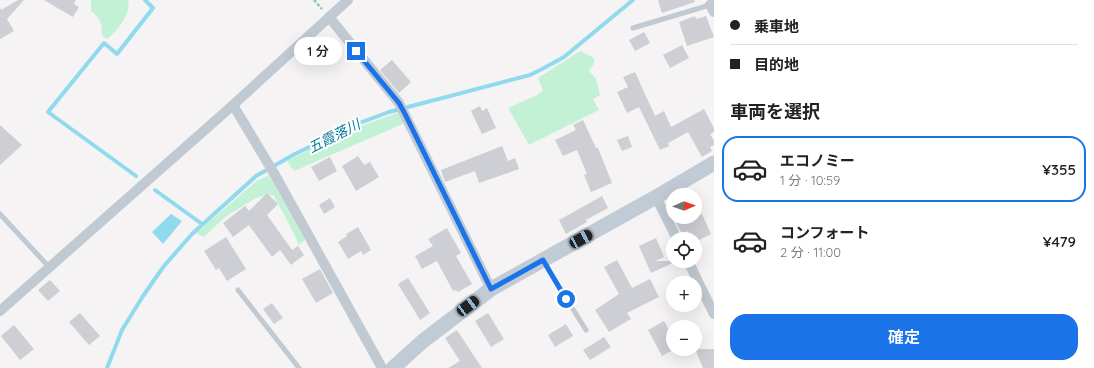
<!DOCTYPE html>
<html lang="ja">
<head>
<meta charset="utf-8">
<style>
	:root { --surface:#fff; --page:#f2f2f2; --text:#222; --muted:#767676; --line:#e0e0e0; --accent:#1a73e8 }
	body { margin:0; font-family:Quicksand,"Noto Sans JP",sans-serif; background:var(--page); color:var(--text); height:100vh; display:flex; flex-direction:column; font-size:15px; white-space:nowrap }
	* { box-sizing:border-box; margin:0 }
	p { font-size:13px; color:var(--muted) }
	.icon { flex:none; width:22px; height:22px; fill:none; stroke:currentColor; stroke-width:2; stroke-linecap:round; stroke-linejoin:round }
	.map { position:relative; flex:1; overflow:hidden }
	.details { display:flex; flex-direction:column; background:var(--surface); width:380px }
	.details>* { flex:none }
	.hud { display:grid; align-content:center; height:88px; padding:0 16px; background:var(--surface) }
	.needle { width:26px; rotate:88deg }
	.tools { position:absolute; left:666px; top:188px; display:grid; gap:8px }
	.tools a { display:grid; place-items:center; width:36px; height:36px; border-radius:50%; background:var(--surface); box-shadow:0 4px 16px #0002; font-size:20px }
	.end { position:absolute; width:18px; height:18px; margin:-9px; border:5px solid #1a73e8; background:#fff; box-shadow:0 0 0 2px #fff }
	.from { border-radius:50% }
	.bubble { position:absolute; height:28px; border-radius:14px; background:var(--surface); box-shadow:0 4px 16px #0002; font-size:13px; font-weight:600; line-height:28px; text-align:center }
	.car { position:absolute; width:12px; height:24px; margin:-12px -6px; border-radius:5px; box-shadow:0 0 3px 1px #0007; background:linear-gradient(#222 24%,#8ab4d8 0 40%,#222 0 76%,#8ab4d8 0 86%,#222 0) }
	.hud b { display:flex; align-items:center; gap:14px; height:38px; font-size:15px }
	.hud b+b { border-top:1px solid var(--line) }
	.hud i { width:10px; height:10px; background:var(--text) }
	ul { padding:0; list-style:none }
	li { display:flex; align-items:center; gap:12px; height:66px; margin:0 8px 6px; padding:0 8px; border:2px solid transparent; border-radius:16px }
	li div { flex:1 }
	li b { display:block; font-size:15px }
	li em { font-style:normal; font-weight:600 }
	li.selected { border-color:var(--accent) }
	li>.icon { width:36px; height:36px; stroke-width:1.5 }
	h2 { padding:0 16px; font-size:18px; line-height:48px }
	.primary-button { display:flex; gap:8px; margin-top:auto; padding:8px 16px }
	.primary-button a { flex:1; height:46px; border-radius:16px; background:var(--accent); color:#fff; font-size:16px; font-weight:600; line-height:46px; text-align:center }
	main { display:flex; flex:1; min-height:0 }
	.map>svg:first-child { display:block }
</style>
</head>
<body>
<main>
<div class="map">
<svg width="714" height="368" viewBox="0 0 714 368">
	<rect width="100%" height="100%" fill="#f5f3f3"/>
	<path fill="#c3f1d5" d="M91,0H128C129,3 129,7 128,10C126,19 114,35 107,39L102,36C102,24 101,19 91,11Z
		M580,51L594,58V64L589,71L596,79L600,95L593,99L599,110L529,145L508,108L537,95L543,90L538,78Z
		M400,112L405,123L294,171L287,161L350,130Z
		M269,175L305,240L299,245L291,228L274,196L268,194L256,198L225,217L204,237L196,233L257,181Z"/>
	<path fill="#90daee" d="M171,214L182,221L163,244L152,232Z"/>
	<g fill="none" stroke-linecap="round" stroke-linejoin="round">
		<path stroke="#90daee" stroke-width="4" d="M136,176L48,112L104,43L117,54L153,8L145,0
			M155,190L202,224
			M107,368L122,330L143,296L164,266L192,234L256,176L295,154L354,125L389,112L530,75L544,68L564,57L633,0"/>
	</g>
	<path fill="#cdcfd5" d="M18,0H24L7,19L14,31L0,39V7L1,10Z
		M44,0H76L74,4L79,7L73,17Z
		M658,0H694L695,2L662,13Z
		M695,16L696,19L706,16L714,37L687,46L679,22Z
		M644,32L650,43L635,51L629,40Z
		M682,45L689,58L670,68L663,55Z
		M392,60L411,82L399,93L380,70Z
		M635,72L655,116L664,111L671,127L704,109L714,128V132L710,134L714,141V145L710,147L712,151L702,157L688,132L668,143L669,146L660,150L639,107L627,113L617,92L628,87L623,77Z
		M480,106L482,111L487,108L496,128L482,134L471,111Z
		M583,120L596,148H598L612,183L591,192L584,175L587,174L577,150L563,156L555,140L576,130L573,125Z
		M0,125L22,145L0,165Z
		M628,136L632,147L622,151L617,140Z
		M502,146L508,161L515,158L519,169L479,183L475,171L445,182L441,170Z
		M358,156L364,165L370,162L379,177L356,191L342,166Z
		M330,157L337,171L319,181L311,167Z
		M267,193L278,204L267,215L292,250L298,246L304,255L291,265L280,250L272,257L249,225L233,237L223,223L245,206L249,211Z
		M602,196L608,208L586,220L587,222L566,234L559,220Z
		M330,198L335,207L324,214L319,205Z
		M702,214L711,234L695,242V239H691L687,231L682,234L676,223L688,217H695Z
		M358,227L371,250L363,255L361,251L348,259L338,242L347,236L346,234Z
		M447,228L461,253L456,256L472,284L458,292L456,290L453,291L437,261L422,269L415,256L433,246L428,239Z
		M226,237L246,269L227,281L219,268L216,270L204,251Z
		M656,238L664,257L655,261H677L651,273L639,246Z
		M617,260L632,288L650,279L659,297L627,313L631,319L609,332L595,310L619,294L604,267Z
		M320,269L333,293L316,303L302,279Z
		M408,278L430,313L420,320L398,284Z
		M50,280L60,291L48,301L38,290Z
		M272,303L283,318L274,324L263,309Z
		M80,313L100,336L89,345L69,322Z
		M488,313L504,339L491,347L475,321Z
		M664,321L673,337V350L662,356L648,330Z
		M566,324L573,336L555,347L548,335Z
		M14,325L34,349L20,360L1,336Z
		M457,330L482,368H448L460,361L445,338Z
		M604,337L611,347L590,360L583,350Z
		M695,349H714V368H703Z"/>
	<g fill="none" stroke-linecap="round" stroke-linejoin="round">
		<path stroke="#7ad0a6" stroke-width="2.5" stroke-dasharray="3 2" stroke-linecap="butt" d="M314,0L322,9"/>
		<path stroke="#c1cad2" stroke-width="5" d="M633,28L710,5
			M0,214L50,268
			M543,261L586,330
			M238,290L299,368"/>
		<path stroke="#c1cad2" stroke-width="10" d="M714,2L710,5L714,12
			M329,17L399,103L491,289
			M233,105L275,175L382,368
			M656,197L677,239
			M688,261L714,314
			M0,311L233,105L348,0"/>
		<path stroke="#c1cbd6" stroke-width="15" d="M393,368L423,341L491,289L656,197L714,163"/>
	</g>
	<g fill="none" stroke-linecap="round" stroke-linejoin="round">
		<path stroke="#1a73e8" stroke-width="5" d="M356,51L399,103L404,112L491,289L543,260L566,299"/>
	</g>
	<g text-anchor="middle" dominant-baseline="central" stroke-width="4" stroke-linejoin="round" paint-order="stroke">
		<g font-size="14" font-style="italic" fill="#0c7c9b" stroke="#fff">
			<text transform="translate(334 136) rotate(-27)">五霞落川</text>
		</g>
	</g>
</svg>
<div class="tools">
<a><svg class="needle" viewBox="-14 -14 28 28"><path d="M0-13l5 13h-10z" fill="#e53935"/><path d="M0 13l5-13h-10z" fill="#767676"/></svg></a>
<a><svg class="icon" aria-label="locate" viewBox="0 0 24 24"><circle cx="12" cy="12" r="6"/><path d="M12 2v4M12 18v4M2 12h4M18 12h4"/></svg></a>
<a>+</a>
<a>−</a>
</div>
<i class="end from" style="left:566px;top:299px"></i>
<i class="end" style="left:356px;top:51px"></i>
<div class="bubble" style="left:294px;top:37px;width:48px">1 分</div>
<i class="car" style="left:581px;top:239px;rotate:61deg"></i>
<i class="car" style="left:468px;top:306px;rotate:53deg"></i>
</div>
<section class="details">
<div class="hud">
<b><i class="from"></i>乗車地</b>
<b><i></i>目的地</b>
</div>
<h2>車両を選択</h2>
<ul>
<li class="selected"><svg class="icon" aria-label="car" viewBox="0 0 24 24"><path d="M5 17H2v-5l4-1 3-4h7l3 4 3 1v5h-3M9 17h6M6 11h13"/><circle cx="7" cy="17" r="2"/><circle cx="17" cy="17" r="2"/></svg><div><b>エコノミー</b><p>1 分 · 10:59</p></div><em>¥355</em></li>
<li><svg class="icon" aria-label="car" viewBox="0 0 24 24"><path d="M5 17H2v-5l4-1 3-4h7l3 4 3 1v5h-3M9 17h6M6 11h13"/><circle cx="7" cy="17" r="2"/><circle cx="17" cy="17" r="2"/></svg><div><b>コンフォート</b><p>2 分 · 11:00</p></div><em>¥479</em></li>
</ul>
<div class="primary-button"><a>確定</a></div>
</section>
</main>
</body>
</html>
